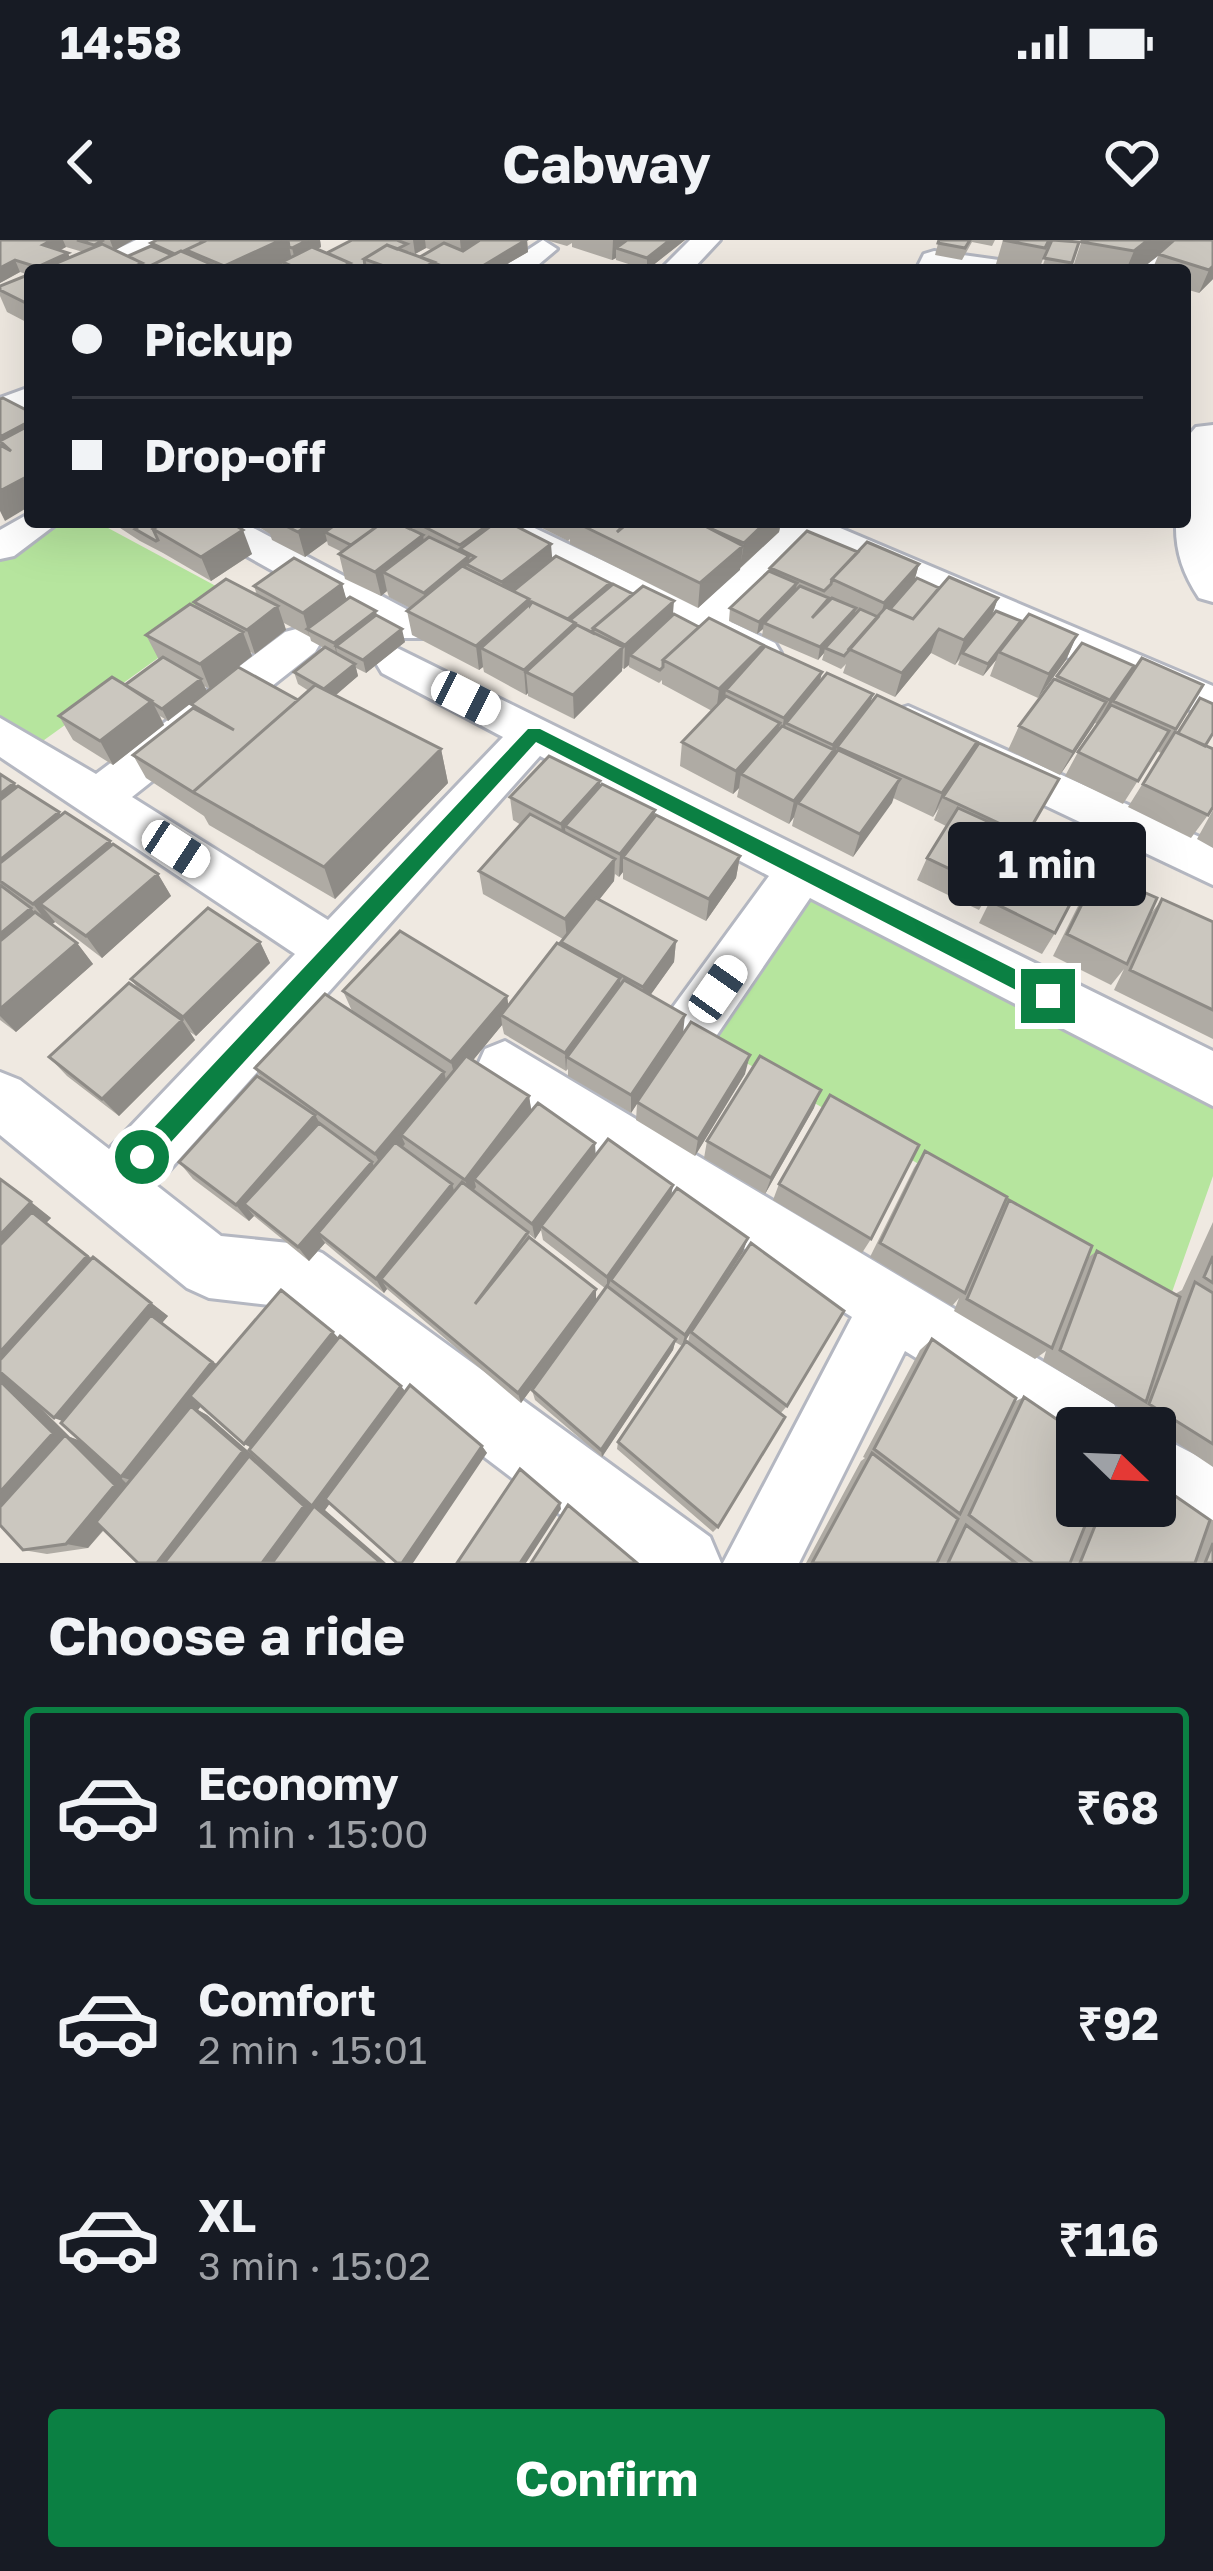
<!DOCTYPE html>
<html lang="en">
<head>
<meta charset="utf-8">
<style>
	:root { --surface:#171b24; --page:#20242c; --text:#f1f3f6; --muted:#9ea1a6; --line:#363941; --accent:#0b8043 }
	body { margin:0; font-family:"Golos Text",sans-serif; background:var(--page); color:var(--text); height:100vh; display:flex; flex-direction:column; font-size:45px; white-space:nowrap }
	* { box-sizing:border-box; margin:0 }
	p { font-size:39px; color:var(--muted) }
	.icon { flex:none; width:66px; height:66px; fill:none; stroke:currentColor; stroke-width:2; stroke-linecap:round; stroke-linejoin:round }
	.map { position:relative; height:1323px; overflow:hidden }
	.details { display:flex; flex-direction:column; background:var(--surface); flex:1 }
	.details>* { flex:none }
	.banner { position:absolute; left:24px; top:24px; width:1167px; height:264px; border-radius:12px; box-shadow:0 12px 48px #0002; display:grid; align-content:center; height:264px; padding:0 48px; background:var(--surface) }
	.needle { width:78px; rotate:113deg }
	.buttons { position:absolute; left:1056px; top:1167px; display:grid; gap:24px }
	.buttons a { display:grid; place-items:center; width:120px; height:120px; border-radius:12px; background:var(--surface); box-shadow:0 12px 48px #0002; font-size:60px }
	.end { position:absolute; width:54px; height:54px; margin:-27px; border:15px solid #0b8043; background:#fff; box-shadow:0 0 0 6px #fff }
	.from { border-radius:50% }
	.bubble { position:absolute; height:84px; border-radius:12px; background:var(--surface); box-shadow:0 12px 48px #0002; font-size:39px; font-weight:700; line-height:84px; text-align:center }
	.car { position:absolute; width:36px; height:72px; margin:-36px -18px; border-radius:15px; box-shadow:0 0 9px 3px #0007; background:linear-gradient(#fff 24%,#345 0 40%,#fff 0 76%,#345 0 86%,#fff 0) }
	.banner b { display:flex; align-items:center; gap:42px; height:114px; font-size:45px }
	.banner b+b { border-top:3px solid var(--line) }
	.banner i { width:30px; height:30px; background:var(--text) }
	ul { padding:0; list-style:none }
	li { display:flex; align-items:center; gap:36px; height:198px; margin:0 24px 18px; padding:0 24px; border:6px solid transparent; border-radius:12px }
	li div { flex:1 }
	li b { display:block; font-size:45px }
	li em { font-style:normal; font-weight:700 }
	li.current { border-color:var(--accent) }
	li>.icon { width:108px; height:108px; stroke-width:1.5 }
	h2 { padding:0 48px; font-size:54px; line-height:144px }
	.cta { display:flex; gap:24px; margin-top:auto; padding:24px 48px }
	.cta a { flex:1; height:138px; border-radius:12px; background:var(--accent); color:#fff; font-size:48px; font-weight:700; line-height:138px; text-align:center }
	.status { display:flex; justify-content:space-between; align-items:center; height:84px; padding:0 60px; background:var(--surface); direction:ltr }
	.status svg { height:33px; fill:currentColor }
	header { display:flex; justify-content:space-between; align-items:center; height:156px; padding:0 48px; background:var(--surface); font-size:54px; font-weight:700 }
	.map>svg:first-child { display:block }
</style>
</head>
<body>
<div class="status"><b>14:58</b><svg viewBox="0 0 49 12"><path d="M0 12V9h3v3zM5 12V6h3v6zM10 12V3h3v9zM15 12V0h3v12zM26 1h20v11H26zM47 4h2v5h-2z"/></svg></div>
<header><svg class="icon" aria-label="back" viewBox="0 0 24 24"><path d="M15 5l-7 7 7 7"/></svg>Cabway<svg class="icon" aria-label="heart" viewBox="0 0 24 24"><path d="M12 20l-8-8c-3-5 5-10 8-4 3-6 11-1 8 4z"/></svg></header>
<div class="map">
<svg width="1213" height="1323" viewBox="0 0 1213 1323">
	<rect width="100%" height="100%" fill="#efe9e1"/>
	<path fill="#b6e59e" d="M61,282H97L240,359L40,503L0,477V320Z
		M802,652L1213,863V936L1166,1069L702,797Z"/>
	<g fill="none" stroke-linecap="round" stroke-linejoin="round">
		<defs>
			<path id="minor" d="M136,0H175L113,30H73Z
				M543,0L557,9L532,30H497Z
				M690,0H720L692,30H660Z
				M1168,0H1200L1165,30H1131Z
				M934,11L1006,21L1021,30H916L924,14Z
				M30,147V170L0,181V158Z
				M1213,185V362L1199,358C1183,334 1175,311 1176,282H1185L1190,194L1196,187Z
				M30,273V282H59L14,316L0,319V290Z
				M194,282H242L423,378L429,388L423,398H393L200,290Z
				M472,282H522L698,366L776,291L768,282H826L1213,446V480L806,305L731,382L775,403L781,413L775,423L760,428L478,290Z
				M300,388L315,392L321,402L315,412L132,557L328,680L503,497L382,433L376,423L382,413L397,408L1213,811V866L810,658L708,808L688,816L668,808L660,791L668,774L769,636L540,516L156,945L221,996L299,1004L322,1013L710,1297L721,1323H624L287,1067L209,1058L187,1048L0,895V832L20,840L109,909L295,714L0,517V478L96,534L285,392Z
				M908,466L1213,603V645L892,493L886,482L892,471Z
				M505,801L1114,1164L1124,1188H1077V1217L905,1111L799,1323H723L852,1077L485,845L477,827L485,809Z
				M1155,1194L1213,1224V1301L1149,1266H1155Z"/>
		</defs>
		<use href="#minor" stroke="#b4b7c1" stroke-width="6"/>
		<use href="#minor" fill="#fff" fill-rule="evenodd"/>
	</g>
	<path fill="#afaba4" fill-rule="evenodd" d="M0,0H133L115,10L128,16L152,6L151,3L157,0H320L321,7L317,9L327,13L352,0H527L528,12L497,30H284L282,25L272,30H30V84L7,72L0,56V46L29,35L20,32L0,43ZM66,7L83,12L70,18L60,10ZM426,8L432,10L420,17L408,13V11L415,14Z
		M546,0H685L647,30L616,20V18L612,20L572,7V3L567,6Z
		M939,0H995L992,6L972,2L962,20L935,15Z
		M1003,0H1050L1039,30L996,24Z
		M1052,0L1079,2L1070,30H1041Z
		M1082,0H1213V39L1199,53L1185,49V30H1152L1158,16L1140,30H1072Z
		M107,282H230L252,314L211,341L163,313L140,301L117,286L115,287Z
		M251,282H508L552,320L699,387L763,409L820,441L873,454L870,463L972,514L1059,539L1014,619L1010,617L979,670L917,640L927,618L946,586L934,580L939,568L933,577L893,558L853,617L792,586L794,577L789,584L737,557L739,548L733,554L680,526L682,502L712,471L662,444V440L659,443L629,427V425L624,429L622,428V431L574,479L528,456V453L526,455L484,432L483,427L479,430L412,395L407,371L410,368L389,357L387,351L381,356L345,339L339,314L342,312L328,305L327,301L305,317L272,300L270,294Z
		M530,282H781L779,292L698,368L570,304V299L568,301Z
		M858,312L919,324L914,342L998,358L992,376L1021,381L1019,387L1077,395L1066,420L1038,458L990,436L996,420L983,436L958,425L960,419L955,425L931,413L895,457L843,433L846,424L841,429L822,420L824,413L818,420L762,396L763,389L757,394L729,381L730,368L769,331L770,328Z
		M342,344L346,360L376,371V375L405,402L366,433L356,428L358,436L335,455L441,509L448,543L335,659L209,585L204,576L146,538L133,515L193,468L191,464L298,460L309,451L298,444L294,432L324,408L311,401L310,397L284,383L286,390L255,414L250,412L252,416L210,449L204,446L168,481L160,476L164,485L113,525L73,500L59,476L125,445L159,420L146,395L196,367L194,362L257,355L254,346Z
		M1134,426L1123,447L1203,445L1161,513L1157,511L1123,564L1065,536L1078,512L1113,462L1097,484L1095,483L1060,535L1008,510L1019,486L1057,436Z
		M1175,492L1205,506L1208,575L1191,598L1128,567Z
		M0,534L61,575L110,601L112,605L158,634L171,656L102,718L55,682L52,684L77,703L93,724L16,792L0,780Z
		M600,541V547L655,576L740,616L736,638L706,681L623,639V632L619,637L615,634L614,641L599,660L676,701L674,722L650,755L683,794L745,834L695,916L636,880L637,864L631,873L568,836V829L566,831L504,794L502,785L473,820L529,856L531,871L596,916L673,945L671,957L743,1012L704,1072L787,1166L780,1174L718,1287L713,1292L617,1209L618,1202L688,1102L690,1093L682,1106L675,1102L673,1110L602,1217L535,1160L532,1150L606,1049L543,1000L541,990L535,999L529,994L530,997L596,1061L521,1163L387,1049L384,1053L325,1003L309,1021L254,976L249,981L193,939L179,922L262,840L255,828L352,771L343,751L507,756L508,765L561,706L563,699L483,654L479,631L521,585L513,580L510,557Z
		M1213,570V608L1197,599Z
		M1098,632L1150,675L1162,659L1213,682V799L1114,750L1124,729L1111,745L1053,716L1084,654Z
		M990,661L1055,693L1042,714L979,683Z
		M260,702L270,723L196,796L190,792L195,800L119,876L67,836L49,817L138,749L131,739Z
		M814,868L765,954L704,918L707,901Z
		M925,911L1002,968L1009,960L1086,1019L1097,1011L1175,1054L1182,1050L1213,982V1227L1155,1188L1128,1173L1130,1169L1125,1171L1043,1121L1046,1111L1035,1119L954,1071L959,1058L952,1066L870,1017L914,928Z
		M0,939L51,978L46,983L168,1076L162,1083L217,1125L339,1098L405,1152L482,1206L487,1213L330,1263L325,1270L104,1290L88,1308L47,1314L23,1310ZM32,1159L62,1181L80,1201L70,1197ZM201,1166L251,1208L263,1223L257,1220L207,1175L198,1170Z
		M779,944L871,999L862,1013L773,960Z
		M932,1099L1014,1162L1024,1157L1077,1266H1155L1213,1280V1323H806L861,1221L865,1218L863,1217L920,1110Z"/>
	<path fill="#8e8b86" d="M52,0H63L66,7L48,17L43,5Z
		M110,0H133L114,11Z
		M281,0H288L292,21L282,22V25L272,30H225L224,26Z
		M308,0H320L321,7L295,20L292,8Z
		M413,0H425L426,8L415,14Z
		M460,0H496L462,21Z
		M527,0L528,12L497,30H476Z
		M613,0H639L616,8V18L612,20Z
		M670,0H685L647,30V18Z
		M1148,0H1178L1140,30H1126L1134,11Z
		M68,13L73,25L38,30L37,27Z
		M15,20L20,32L0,43V28Z
		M434,22L435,30H419Z
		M1213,26V39L1199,53L1209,30Z
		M30,181V212L0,202V197Z
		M30,235V266L5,281L0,271V251Z
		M312,282H353L325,292L327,301L305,317L298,292Z
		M766,282H781L779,292L740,328L744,303Z
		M243,290L252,314L211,341L201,317Z
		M423,295L427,320L383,332L387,351L381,356L375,332Z
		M551,304L553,328L504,367L502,342Z
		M743,306L740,330L698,368L700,343Z
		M469,316L470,326L466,324L469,343L428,377L424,353Z
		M919,324L912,349L878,387L884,363Z
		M610,343V356L526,432L528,453L526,455L524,430L562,384Z
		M797,343L795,356L764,383L763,389L757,394L759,382Z
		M342,344L349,368L307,389L310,398L303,373Z
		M998,358L989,383L962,413L955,425L964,400Z
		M529,359L531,384L481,408L483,427L479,430L476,406Z
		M674,361L672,386L630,415L629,425L624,429L625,405Z
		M278,366L286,390L255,414L247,390Z
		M856,368L853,381L825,408L824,413L818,420L820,407Z
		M376,371L378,384L336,406L337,416L334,403Z
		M1021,381L1016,394L999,412L996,420L983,436L988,424Z
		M402,389L405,402L366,433L363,420Z
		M939,389L931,413L895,457L902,433Z
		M243,392L252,416L210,449L200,424Z
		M1077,395L1066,420L1038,458L1049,434Z
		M763,405L759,429L726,450L724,465L716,473L719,449Z
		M623,407L622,431L574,479L573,455Z
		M355,424L358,436L328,462L324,449Z
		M1134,426L1121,450L1097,484L1110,460Z
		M822,432L817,456L786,483L782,499L780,502L784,478Z
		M201,439L207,451L168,481L162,469Z
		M873,454L866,478L837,507L834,520L798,563L794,577L789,584L794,561L830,515L833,505Z
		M152,461L164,485L113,525L100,501Z
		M1106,462L1093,486L1060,535L1073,512Z
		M780,483L775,507L741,534L739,548L733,554L736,531Z
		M977,502L967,525L943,557L933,577L942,553Z
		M441,509L448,543L335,659L324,627Z
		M900,539L892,563L853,617L860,594Z
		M600,541V564L565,586L566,603L563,607L561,584Z
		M14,543L30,566L0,590V554Z
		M655,570L654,593L623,617V632L619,637L620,614Z
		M59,572L74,595L0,641V620Z
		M110,601L124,624L40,664L55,682L50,686L33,664Z
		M740,616L736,638L706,681L709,659Z
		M615,619L614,641L567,700L565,679Z
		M158,634L171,656L102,718L86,696Z
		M31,668L49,690L0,731V694Z
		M676,701L674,722L642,767L643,747Z
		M260,702L270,723L196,796L183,777Z
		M77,703L93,724L16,792L0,776V769Z
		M620,738V758L567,817L566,831L565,813Z
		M507,756L510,776L501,775L502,785L456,841L451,822Z
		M685,775L683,794L631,873V855Z
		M182,780L195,800L119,876L102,859Z
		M750,815L745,834L695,916L698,899Z
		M444,832L449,851L401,895L405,904L383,930L375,914Z
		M821,850L814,868L765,954L771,938Z
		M529,856L532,874L474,939L476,947L470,955L465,940Z
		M315,875L325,892L244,964L254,976L249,981L236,965Z
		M595,903L596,920L541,986V990L535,999L532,984Z
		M372,922L380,938L318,993L325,1003L309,1021L298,1007Z
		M452,944L457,960L381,1039L387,1049L384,1053L376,1039Z
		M673,945L670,961L611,1040L607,1050V1037Z
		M31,962L51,978L46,983L106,1030L0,1121V995Z
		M748,998L743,1012L682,1106L685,1095Z
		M93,1017L168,1076L162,1083L227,1132L198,1170L207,1175L317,1271L279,1323H157L140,1243L121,1237L76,1186L54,1178Z
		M596,1049V1061L521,1163L518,1153Z
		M333,1092L343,1103L258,1211L244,1204Z
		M676,1099L673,1110L602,1217L601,1210Z
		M0,1124L23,1151L70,1197L86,1203L135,1252L88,1308L66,1304L0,1286Z
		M401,1146L409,1156L325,1270L386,1323H381L312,1266Z
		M482,1206L487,1213L413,1323H402Z
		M560,1263L561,1269L526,1323H520Z"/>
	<path fill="#cbc7bf" stroke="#8e8b86" stroke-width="3" d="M0,0H52L43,5L68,13L37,27L15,20L0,28Z
		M77,0H104L94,5Z
		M157,0H199L203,2L186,10L187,13L181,11L175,14L151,3Z
		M207,0H281L224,26L186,10Z
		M288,0H308L292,8L289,7Z
		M352,0H397L407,4L397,9L387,5L364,19L365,26L352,30L350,23L327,13Z
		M480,0H526L476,30H451L420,17L444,3L463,11Z
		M627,0H670L647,18L616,8Z
		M939,0H970L965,8L938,3Z
		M1003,0H1049L1045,8Z
		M1052,0L1079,2L1072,23L1044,18Z
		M1082,0H1148L1134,11L1082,2Z
		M1174,0H1213V26L1209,30L1158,14Z
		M102,4L142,23L126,30H40Z
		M387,5L434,22L419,30H395L364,19Z
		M151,6L172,15L152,25L153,30H145L142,23L128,16Z
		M312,7L350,23L336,30H301L282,22Z
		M181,11L220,28L215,30H163L152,25Z
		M30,34V65L0,50V46Z
		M3,158L30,172V181L0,197V159Z
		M30,185V235L0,251V205L11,211L0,201Z
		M145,282H165L153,289L158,300L156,301L135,289Z
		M165,282H230L243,290L201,317L153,289Z
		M278,282H312L298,292Z
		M339,282H383L351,305L325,292Z
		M383,282H396L423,295L375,332L339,314Z
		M396,282H410L411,289H410Z
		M415,282H492L460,305Z
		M496,282H508L551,304L502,342L466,324L475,317L460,309Z
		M575,282H627L617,292L629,282H690L695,284L698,282H766L744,303L703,285L743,306L700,343Z
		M807,291L858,312L832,339L831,344L824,351L770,328Z
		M429,297L469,316L424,353L383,332Z
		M867,302L919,324L884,363L832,339Z
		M556,316L610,343L568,379L532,362L530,365L529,359L513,351Z
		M294,318L342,344L303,373L254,346Z
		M462,326L529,359L476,406L407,371Z
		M769,331L797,343L759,382L730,368Z
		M949,337L998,358L964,400L939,389L902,433L849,409L886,367L913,379Z
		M917,338L939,348L913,379L890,369Z
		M226,339L278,366L247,390L194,362Z
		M613,344L633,354L593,388V393L577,385L575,386V383L570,380Z
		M643,346L674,361L625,405L593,388Z
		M800,346L829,358L812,378L832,358L856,368L820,407L764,383Z
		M350,357L376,371L334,403L307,389Z
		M532,362L575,383L524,430L481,408Z
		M190,364L243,392L200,424L146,395Z
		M860,369L878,377L844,416L825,408Z
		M996,371L1021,381L988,424L962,413Z
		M674,374L699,387L663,420V427L660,430L630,415Z
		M1029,374L1077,395L1049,434L999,412Z
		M376,375L402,389L363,420L336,406Z
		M709,378L763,405L719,449L663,420Z
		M577,385L623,407L573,455L526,432Z
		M1082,403L1134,426L1110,460L1057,436Z
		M765,406L822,432L784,478L726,450Z
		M325,407L355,424L324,449L294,432Z
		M163,417L201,439L162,469L125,445Z
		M1142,418L1203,445L1176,489L1113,461Z
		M238,427L298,460L193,552L196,554L133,515L193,468L234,490L191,464Z
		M827,433L873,454L833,505L786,483Z
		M112,437L152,461L100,501L59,476Z
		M1054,439L1106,462L1073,512L1019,486Z
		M315,445L441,509L324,627L193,552Z
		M877,455L977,502L942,553L837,507Z
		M726,456L780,483L736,531L682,502Z
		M1200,458L1213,464V493L1205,506L1178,493Z
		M1111,465L1169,491L1138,541L1078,512Z
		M782,486L834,510L794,561L741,534Z
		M1175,492L1213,509V567L1208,575L1143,544Z
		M979,503L1059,539L1026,596L943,557Z
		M838,510L900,539L860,594L798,563Z
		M549,516L600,541L561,584L510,557Z
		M0,534L14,543L0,554Z
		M602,544L655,570L620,614L565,586Z
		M18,546L59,572L0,620V560Z
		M958,568L1020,596L990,648L927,618Z
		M65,572L110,601L33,664L0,641V623Z
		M530,574L615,619L565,679L479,631Z
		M656,575L740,616L709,659L623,617Z
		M1026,599L1089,628L1055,693L990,661Z
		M113,604L158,634L86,696L40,664Z
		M1098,632L1157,658L1127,724L1067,694Z
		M0,645L31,668L0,694Z
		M596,658L676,701L643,747L561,702Z
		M1162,659L1213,682V770L1130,730Z
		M208,668L260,702L183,777L131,739Z
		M35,672L77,703L0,769V701Z
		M400,691L507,756L451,822L343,751Z
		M557,703L620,738L565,813L501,775Z
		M624,740L685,775L631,855L567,817Z
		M129,743L182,780L102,859L49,817Z
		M325,754L444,832L375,914L255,828Z
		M691,782L750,815L698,899L637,862Z
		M466,816L529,856L465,940L401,895Z
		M760,816L821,850L771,938L707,901Z
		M257,836L315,875L236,965L179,922Z
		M830,855L919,905L871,999L779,944Z
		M538,863L595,903L532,984L474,939Z
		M319,883L372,922L298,1007L244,964Z
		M608,899L673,945L607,1037L541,986Z
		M395,902L452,944L376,1039L318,993Z
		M925,911L1007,957L965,1053L880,1003Z
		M0,939L31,962L0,995Z
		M462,942L528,992L475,1064L529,997L596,1049L518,1153L381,1039Z
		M677,948L748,998L685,1095L611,1040Z
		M1009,960L1092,1006L1052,1108L967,1059Z
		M32,972L87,1016L0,1112V1005Z
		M751,1003L844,1071L787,1166L691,1092Z
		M1097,1011L1180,1057L1146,1162L1060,1110Z
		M1213,1016V1043L1204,1037Z
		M93,1017L151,1063L54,1178L0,1132V1120Z
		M1195,1042L1213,1053V1204L1149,1164Z
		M607,1046L676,1099L601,1210L532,1150Z
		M281,1050L333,1092L244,1204L190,1156Z
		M151,1075L212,1122L121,1237L61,1183Z
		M340,1096L401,1146L312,1266L249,1210Z
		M932,1099L1016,1158L960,1274L874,1209Z
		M686,1101L785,1177L718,1287L618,1202Z
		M0,1141L53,1193L0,1252Z
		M410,1145L482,1206L402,1323H397L325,1259Z
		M1024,1157L1077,1193V1266H1093L1070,1323H1033L969,1275Z
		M191,1166L243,1211L157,1323H138L96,1282Z
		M65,1195L115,1245L66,1304L23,1310L0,1285V1267Z
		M872,1213L958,1279L937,1323H812Z
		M249,1216L304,1266L262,1323H164Z
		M520,1229L560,1263L520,1323H457Z
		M1155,1242L1210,1280L1195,1323H1080L1103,1266H1155Z
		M568,1265L637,1323H531Z
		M314,1266L381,1323H272Z
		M966,1285L1016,1323H948Z
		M1213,1303V1323H1205Z"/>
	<path fill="#0b8043" d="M528,489H540L1056,750V763H1041L536,502L150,925H134V909Z"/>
</svg>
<div class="buttons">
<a><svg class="needle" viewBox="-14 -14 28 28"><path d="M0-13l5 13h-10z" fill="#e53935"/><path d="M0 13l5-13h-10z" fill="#9ea1a6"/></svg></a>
</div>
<i class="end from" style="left:142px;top:917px"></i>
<i class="end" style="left:1048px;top:756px"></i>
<div class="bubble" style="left:948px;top:582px;width:198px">1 min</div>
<i class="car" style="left:466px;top:458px;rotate:117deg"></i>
<i class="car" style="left:176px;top:609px;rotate:123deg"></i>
<i class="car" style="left:718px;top:749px;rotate:35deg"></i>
<div class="banner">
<b><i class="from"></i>Pickup</b>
<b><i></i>Drop-off</b>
</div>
</div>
<section class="details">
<h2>Choose a ride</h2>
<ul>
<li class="current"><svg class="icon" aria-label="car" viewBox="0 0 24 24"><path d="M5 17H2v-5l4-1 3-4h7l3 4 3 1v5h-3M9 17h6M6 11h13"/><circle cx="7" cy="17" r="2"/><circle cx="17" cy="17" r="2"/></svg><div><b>Economy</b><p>1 min · 15:00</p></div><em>₹68</em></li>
<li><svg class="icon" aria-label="car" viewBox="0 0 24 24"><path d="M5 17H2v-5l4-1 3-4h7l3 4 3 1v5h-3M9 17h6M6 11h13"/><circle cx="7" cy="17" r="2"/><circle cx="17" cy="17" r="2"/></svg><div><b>Comfort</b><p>2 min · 15:01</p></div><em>₹92</em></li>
<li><svg class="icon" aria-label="car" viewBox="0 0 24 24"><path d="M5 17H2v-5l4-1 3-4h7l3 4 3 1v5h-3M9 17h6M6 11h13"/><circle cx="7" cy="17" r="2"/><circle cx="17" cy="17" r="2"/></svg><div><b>XL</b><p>3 min · 15:02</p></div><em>₹116</em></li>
</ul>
<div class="cta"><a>Confirm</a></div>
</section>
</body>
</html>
